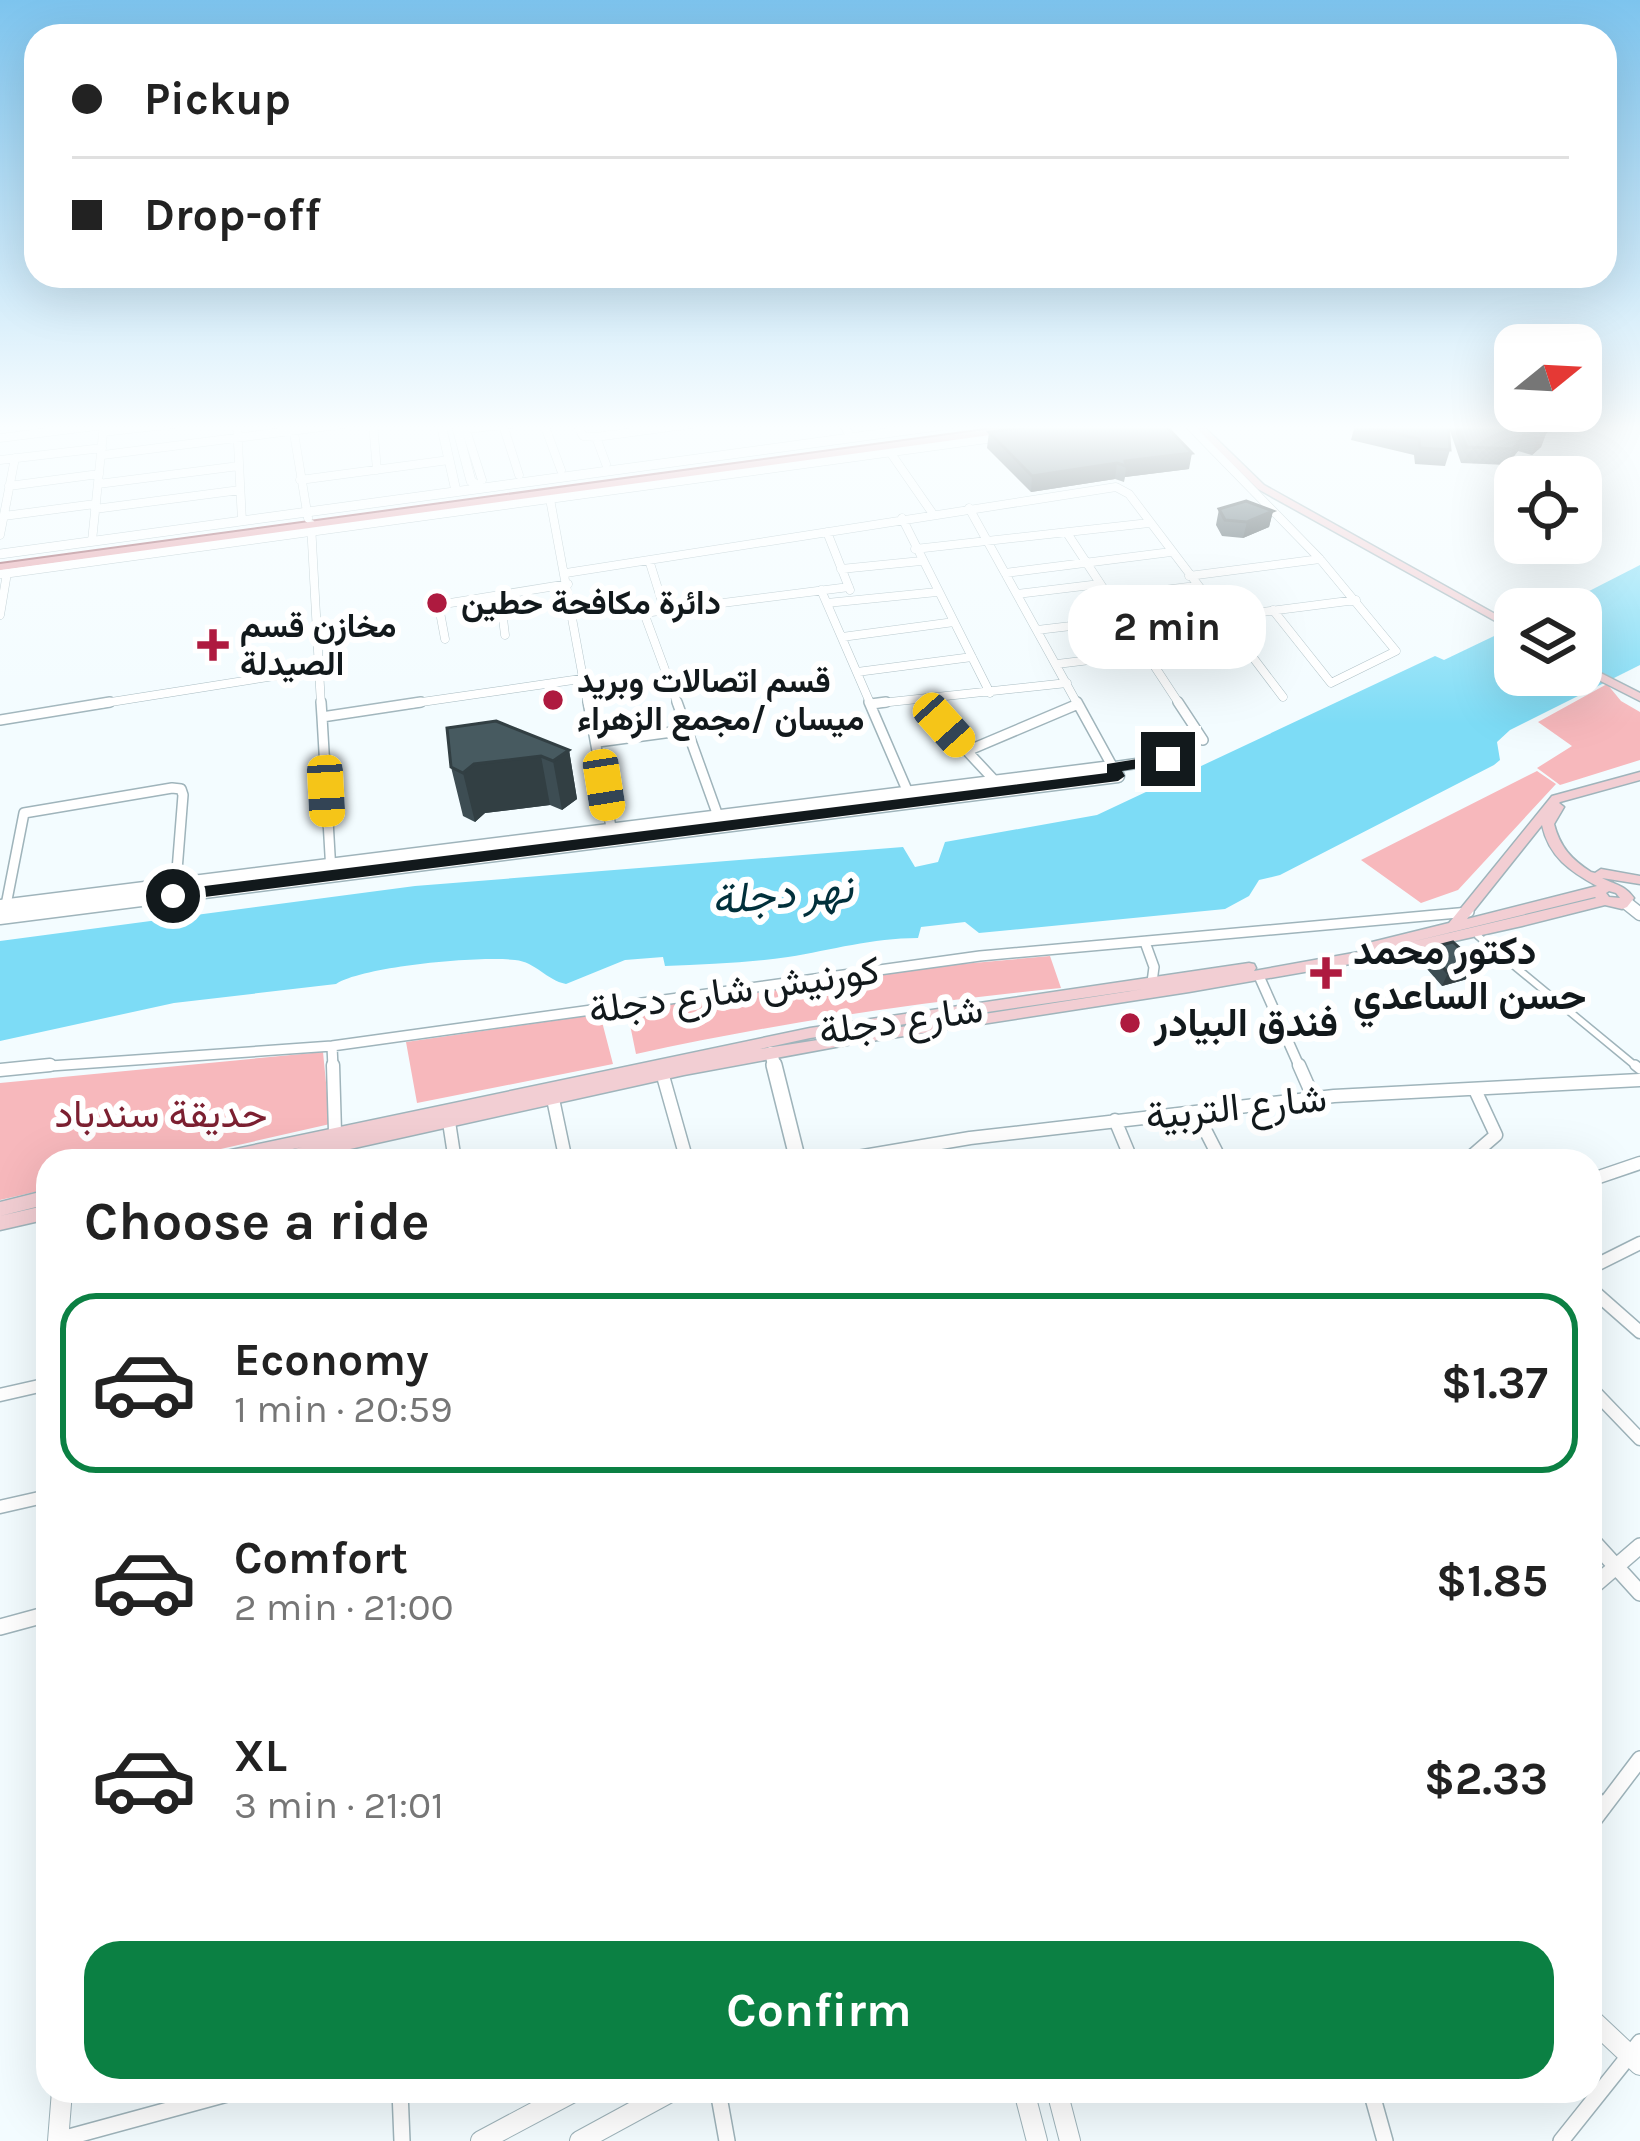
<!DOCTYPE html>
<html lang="en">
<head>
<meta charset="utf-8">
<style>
	:root { --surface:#fff; --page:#f6f6f6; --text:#222; --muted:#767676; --line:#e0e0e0; --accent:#0b8043 }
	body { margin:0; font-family:Karla,Vazirmatn,sans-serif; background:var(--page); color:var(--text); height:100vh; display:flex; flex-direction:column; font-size:45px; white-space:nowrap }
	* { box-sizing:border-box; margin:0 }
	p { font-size:39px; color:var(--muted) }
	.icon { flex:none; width:66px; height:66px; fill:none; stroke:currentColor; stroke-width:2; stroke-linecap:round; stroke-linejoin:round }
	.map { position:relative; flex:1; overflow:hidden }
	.sheet { position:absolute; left:36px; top:1149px; width:1566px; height:954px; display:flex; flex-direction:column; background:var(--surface); border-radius:36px; box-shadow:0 12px 48px #0002 }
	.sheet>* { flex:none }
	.top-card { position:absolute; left:24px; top:24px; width:1593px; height:264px; border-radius:36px; box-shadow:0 12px 48px #0002; display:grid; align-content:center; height:264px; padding:0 48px; background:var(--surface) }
	.needle { width:78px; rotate:72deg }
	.buttons { position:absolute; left:1494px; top:324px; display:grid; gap:24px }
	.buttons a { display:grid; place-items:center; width:108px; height:108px; border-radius:24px; background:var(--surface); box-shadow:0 12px 48px #0002; font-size:60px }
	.end { position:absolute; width:54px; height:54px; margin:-27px; border:15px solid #12191c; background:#fff; box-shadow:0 0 0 6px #fff }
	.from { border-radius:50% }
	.bubble { position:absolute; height:84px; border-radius:36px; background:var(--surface); box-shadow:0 12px 48px #0002; font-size:39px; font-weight:700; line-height:84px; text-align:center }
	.car { position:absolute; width:36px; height:72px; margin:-36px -18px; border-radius:15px; box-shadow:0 0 9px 3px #0007; background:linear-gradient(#f5c518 24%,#345 0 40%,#f5c518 0 76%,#345 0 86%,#f5c518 0) }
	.top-card b { display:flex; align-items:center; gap:42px; height:114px; font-size:45px }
	.top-card b+b { border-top:3px solid var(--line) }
	.top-card i { width:30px; height:30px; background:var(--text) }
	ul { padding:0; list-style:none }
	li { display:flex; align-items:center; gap:36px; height:180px; margin:0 24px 18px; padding:0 24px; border:6px solid transparent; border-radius:36px }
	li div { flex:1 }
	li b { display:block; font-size:45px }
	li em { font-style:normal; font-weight:700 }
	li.current { border-color:var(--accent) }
	li>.icon { width:108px; height:108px; stroke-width:1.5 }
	h2 { padding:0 48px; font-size:54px; line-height:144px }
	.action { display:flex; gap:24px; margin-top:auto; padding:24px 48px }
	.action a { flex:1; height:138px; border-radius:36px; background:var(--accent); color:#fff; font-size:48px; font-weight:700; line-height:138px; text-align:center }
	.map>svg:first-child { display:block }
</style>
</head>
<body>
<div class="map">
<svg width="1640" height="2141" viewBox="0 0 1640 2141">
	<rect width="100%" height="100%" fill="#f3fcff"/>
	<path fill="#f7b8bc" d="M1607,684L1621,701L1640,712V760L1560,785L1537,768L1572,746L1538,722Z
		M1537,771L1556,784L1458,890L1421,903L1361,860Z
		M1050,956L1061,988C918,1002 777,1023 636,1054L627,1010L928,967Z
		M600,1014L613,1064L417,1103L406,1042Z
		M323,1052L330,1124L168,1161H48V1189L0,1200V1083Z"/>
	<path fill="#7ddcf6" d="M1640,565V665L1510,730L1497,742L1500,760L1494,765L1280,875L1259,880L1249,896L1225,909L979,933L965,922L921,927L918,938C872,938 832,950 788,957C747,963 705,964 665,966L663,957L625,960L566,984C546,980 536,962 515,960C479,956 365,966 336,984L174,1003L0,1041V941L415,886L903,847L915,867L938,862L945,842L1097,815L1435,656L1444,660L1515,626V675H1581V609H1554Z"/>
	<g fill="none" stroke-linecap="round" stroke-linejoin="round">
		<defs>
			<path id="pedestrian-far1" d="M1478,936L1638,1068"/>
			<path id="pedestrian" d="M1635,1065L1640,1069"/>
			<path id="minor-far3" d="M237,424L242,521
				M373,424L377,470
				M464,424L482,480
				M544,424L561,470
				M577,424L583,436L596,437
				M843,424L848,432
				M1188,424L1320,559L1396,651L1331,683L1273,610
				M503,425L519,475
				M293,427L308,518
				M466,429L512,424
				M103,432L174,424
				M0,438L104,425
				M890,452L933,514
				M103,455L345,424
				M0,460L102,448
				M606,464L596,437L692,424
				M300,480L449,460
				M98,484L239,466
				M9,486L99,474
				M550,499L588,705
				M969,508L1078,705
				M95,509L240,490
				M4,516L95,504
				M902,518L990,693
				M311,524L321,705
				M827,532L850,590
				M1067,533L1180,705
				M0,535L15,458
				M92,541L104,424
				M915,549L1149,523
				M649,560L664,608
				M841,569L921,561
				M566,573L1116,487L1129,494L1283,697
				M1005,573L1171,552
				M1189,576L1320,559
				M821,590L871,705
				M500,594L505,635
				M1017,594L1100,584
				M1108,597L1196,586
				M827,603L937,592
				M0,615L7,573
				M1128,629L1356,600
				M1037,630L1122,620
				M842,637L954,622
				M445,639L439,607L444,604L568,584
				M1057,664L1238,642
				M857,672L972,657
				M920,699L926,705
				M871,704L1067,683
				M92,705L319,669
				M401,705L587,678
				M678,705L644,613L849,587"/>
			<path id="minor-far2" d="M321,702L322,717
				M588,702L613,838
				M677,702L718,816
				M869,702L910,797
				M923,702L967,751
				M1077,702L1116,773
				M1178,702L1203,740
				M871,704L886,702
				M0,720L110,702
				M598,742L687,730
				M1112,767L1168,759
				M995,781L967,751L1078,704
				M331,872L322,717L421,702
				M6,905L24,813L172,788L181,789L183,795L176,883
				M1146,945L1154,967L1152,982
				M1259,976L1300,1068
				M332,1046L333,1068
				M22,1068L332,1046L980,956L1469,912"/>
			<path id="minor-far1" d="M333,1065L335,1132
				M1299,1065L1314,1099
				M0,1070L50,1065
				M663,1076L687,1161
				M553,1099L566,1161
				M1197,1114L1221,1161
				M1115,1120L1132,1161
				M449,1122L455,1161
				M834,1161L970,1138L1334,1096L1640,1080
				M1466,1161L1496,1135L1476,1092
				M1590,1180L1640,1163
				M1590,1268L1640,1243
				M1590,1288L1640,1332
				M1590,1387L1640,1439
				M0,1395L48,1384
				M0,1507L48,1496"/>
			<path id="minor" d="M1590,1538L1640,1593
				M1590,1589L1640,1546
				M0,1627L48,1614
				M1590,1792L1603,1808
				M1590,1825L1640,1759
				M400,2091L402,2141
				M718,2091L727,2141
				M1371,2091L1385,2141
				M58,2140L238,2091
				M1561,2141L1640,2042"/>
			<path id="tertiary-far3" d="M441,424L456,491
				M456,424L471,481L481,488
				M0,554L952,424
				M0,574L1005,436"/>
			<path id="tertiary-far2" d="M1625,902L1640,914
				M0,906L1112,767
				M0,918L1118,776
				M771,1053L775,1068"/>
			<path id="tertiary-far1" d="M774,1065L798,1161"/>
			<path id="tertiary" d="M1590,2018L1640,2065
				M1024,2091L1037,2141
				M1057,2091L1070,2141
				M58,2141L62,2091
				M481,2141L575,2091
				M580,2141L672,2091"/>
			<path id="secondary" d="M1192,424H1201L1264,485L1515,625V632L1258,489Z
				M1581,663L1640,693V701L1581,671Z
				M1640,772V780L1560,802L1559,803L1564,807L1554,824C1560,847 1571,859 1591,872L1595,873L1601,869L1640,876V884L1602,878C1615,885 1625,885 1634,898L1627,907L1622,909L1605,905L1522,926L1356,963L1189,992L852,1044L684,1075L296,1161H260L262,1157L302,1147L237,1161H199L201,1157L207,1155L810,1028L1249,963L1254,964L1256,968L1254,971L1370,950L1366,946L1368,943L1449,923L1552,796ZM1542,825C1549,857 1570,871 1597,886L1467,919ZM1609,891L1616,893L1620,898L1609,897L1606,893ZM1596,898L1407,943L1595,897ZM1144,989L760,1049L810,1038Z
				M48,1190V1204L0,1216V1202Z
				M48,1205V1219L0,1230V1216Z"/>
			<path id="primary" d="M1029,424H1055L1050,427L0,570V564Z"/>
		</defs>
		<use href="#pedestrian-far1" stroke="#9fb4bb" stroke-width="9"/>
		<use href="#pedestrian" stroke="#9fb4bb" stroke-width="12"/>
		<use href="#minor-far3" stroke="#9fb4bb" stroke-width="9"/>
		<use href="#minor-far2" stroke="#9fb4bb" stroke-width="12"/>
		<use href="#minor-far1" stroke="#9fb4bb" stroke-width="15"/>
		<use href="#minor" stroke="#9fb4bb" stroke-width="18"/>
		<use href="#tertiary-far3" stroke="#9fb4bb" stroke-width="10"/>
		<use href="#tertiary-far2" stroke="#9fb4bb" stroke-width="15"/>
		<use href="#tertiary-far1" stroke="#9fb4bb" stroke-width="18"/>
		<use href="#tertiary" stroke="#9fb4bb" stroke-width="22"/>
		<use href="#secondary" stroke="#9fb4bb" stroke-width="3"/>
		<use href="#primary" stroke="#90444f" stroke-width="4"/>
		<use href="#pedestrian-far1" stroke="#fff" stroke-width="6"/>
		<use href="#pedestrian" stroke="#fff" stroke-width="9"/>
		<use href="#minor-far3" stroke="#fff" stroke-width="8"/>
		<use href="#minor-far2" stroke="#fff" stroke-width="9"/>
		<use href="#minor-far1" stroke="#fff" stroke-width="12"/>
		<use href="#minor" stroke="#fff" stroke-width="15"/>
		<use href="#tertiary-far3" stroke="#fff" stroke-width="9"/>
		<use href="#tertiary-far2" stroke="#fff" stroke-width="12"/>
		<use href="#tertiary-far1" stroke="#fff" stroke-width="15"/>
		<use href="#tertiary" stroke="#fff" stroke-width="20"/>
		<use href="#secondary" fill="#f2ced3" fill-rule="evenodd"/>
		<use href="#primary" fill="#e59da6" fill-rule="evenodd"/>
	</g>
	<path fill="#3d4d53" d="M1448,424L1450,450L1445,466L1415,464L1414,455L1351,440L1355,425Z
		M1450,424H1510L1547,431L1541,447L1532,455L1518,451L1507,465L1461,463L1449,428Z
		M989,432L1189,469L1125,477L1124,482L1115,479L1031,492L987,448Z
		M1219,509L1273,511L1269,527L1243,538L1222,536L1216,525Z
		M569,750L577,799L562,810L550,805L485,813L475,822L463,816L451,767Z
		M1426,949L1478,965L1471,978L1442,986L1420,961Z"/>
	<path fill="#323f43" d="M1547,431L1541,447L1532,455L1538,439Z
		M1524,435L1518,451L1507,465L1513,449Z
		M1192,453L1189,469L1125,477L1126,466L1125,461Z
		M1117,463L1115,479L1031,492L1032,476Z
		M1273,511L1269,527L1243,538L1247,522Z
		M569,750L577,799L562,810L553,761Z
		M541,756L550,805L485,813L475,822L463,773L474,764Z
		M1478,965L1471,978L1442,986L1448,973Z"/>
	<path fill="#475a60" stroke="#323f43" stroke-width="3" d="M1048,424H1164L1192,453L1125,461L1126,466L1117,463L1032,476L989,432Z
		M1356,424H1448L1450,450L1420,448L1419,439Z
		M1458,424H1510L1547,431L1538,439L1524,435L1513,449L1467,447Z
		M1246,501L1273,511L1247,522L1225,520L1219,509Z
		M496,721L569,750L553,761L541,756L474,764L463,773L451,767L447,728Z
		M1453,942L1478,965L1448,973L1426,949Z"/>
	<linearGradient id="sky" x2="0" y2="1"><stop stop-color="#7dc4ee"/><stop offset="0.59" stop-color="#fafeff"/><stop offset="1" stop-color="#fafeff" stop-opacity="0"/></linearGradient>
	<rect width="1640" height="724" fill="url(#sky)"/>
	<path fill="#12191c" d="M1168,754L1176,759L1174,762L1122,771L1125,776L1118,781L173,901L164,896L173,890L1107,773V764Z"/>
	<g fill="#ae1a3f" stroke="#fff" stroke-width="4.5">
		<circle cx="437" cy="603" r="12"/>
		<path d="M207 627h12v12h12v12h-12v12h-12v-12h-12v-12h12z"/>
		<circle cx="553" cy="700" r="12"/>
		<path d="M1320 955h12v12h12v12h-12v12h-12v-12h-12v-12h12z"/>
		<circle cx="1130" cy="1023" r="12"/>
	</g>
	<g text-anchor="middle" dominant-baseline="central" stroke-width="12" stroke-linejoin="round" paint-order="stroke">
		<g font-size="33" font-weight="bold" fill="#12191c" stroke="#fff" text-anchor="start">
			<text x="461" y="603">دائرة مكافحة حطين</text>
			<text x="240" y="626">مخازن قسم<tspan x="240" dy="38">الصيدلة</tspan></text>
			<text x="577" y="681">قسم اتصالات وبريد<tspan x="577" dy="38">ميسان /مجمع الزهراء</tspan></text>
		</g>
		<g font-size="39" font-weight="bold" fill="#12191c" stroke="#fff" text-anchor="start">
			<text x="1353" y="951">دكتور محمد<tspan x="1353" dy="45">حسن الساعدي</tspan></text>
			<text x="1154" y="1023">فندق البيادر</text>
		</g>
		<g font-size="39" fill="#12191c" stroke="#fff">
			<text transform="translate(734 990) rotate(-8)">كورنيش شارع دجلة</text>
			<text transform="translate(901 1020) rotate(-8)">شارع دجلة</text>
			<text transform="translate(1236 1107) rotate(-6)">شارع التربية</text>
		</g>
		<g font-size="39" fill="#7c2031" stroke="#fff">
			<text x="161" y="1114">حديقة سندباد</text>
		</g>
		<g font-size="42" font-style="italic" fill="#01303b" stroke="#fff">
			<text transform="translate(782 894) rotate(-5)">نهر دجلة</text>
		</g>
	</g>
</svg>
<div class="buttons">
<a><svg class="needle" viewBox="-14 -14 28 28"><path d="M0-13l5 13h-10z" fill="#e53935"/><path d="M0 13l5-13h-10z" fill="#767676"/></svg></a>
<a><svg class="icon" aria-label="locate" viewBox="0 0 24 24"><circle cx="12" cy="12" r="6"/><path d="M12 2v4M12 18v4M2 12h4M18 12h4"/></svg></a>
<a><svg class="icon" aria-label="layers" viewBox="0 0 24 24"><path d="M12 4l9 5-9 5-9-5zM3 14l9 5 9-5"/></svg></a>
</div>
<i class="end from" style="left:173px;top:896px"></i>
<i class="end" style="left:1168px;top:759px"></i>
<div class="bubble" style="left:1068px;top:585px;width:198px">2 min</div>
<i class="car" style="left:944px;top:725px;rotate:138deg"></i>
<i class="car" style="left:604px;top:785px;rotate:171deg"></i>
<i class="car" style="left:326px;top:791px;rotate:177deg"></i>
<div class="top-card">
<b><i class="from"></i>Pickup</b>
<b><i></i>Drop-off</b>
</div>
<section class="sheet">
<h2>Choose a ride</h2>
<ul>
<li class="current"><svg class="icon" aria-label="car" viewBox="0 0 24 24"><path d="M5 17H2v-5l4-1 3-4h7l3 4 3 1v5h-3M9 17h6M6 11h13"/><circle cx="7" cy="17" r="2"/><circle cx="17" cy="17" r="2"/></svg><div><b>Economy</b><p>1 min · 20:59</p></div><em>$1.37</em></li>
<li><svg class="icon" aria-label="car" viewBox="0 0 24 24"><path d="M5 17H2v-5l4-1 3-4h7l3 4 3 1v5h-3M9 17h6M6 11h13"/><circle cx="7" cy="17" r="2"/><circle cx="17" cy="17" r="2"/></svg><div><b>Comfort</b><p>2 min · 21:00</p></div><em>$1.85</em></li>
<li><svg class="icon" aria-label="car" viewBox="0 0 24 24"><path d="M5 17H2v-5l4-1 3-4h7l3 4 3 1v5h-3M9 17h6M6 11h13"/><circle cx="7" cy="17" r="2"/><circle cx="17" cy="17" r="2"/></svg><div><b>XL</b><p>3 min · 21:01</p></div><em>$2.33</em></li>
</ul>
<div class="action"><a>Confirm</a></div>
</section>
</div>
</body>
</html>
